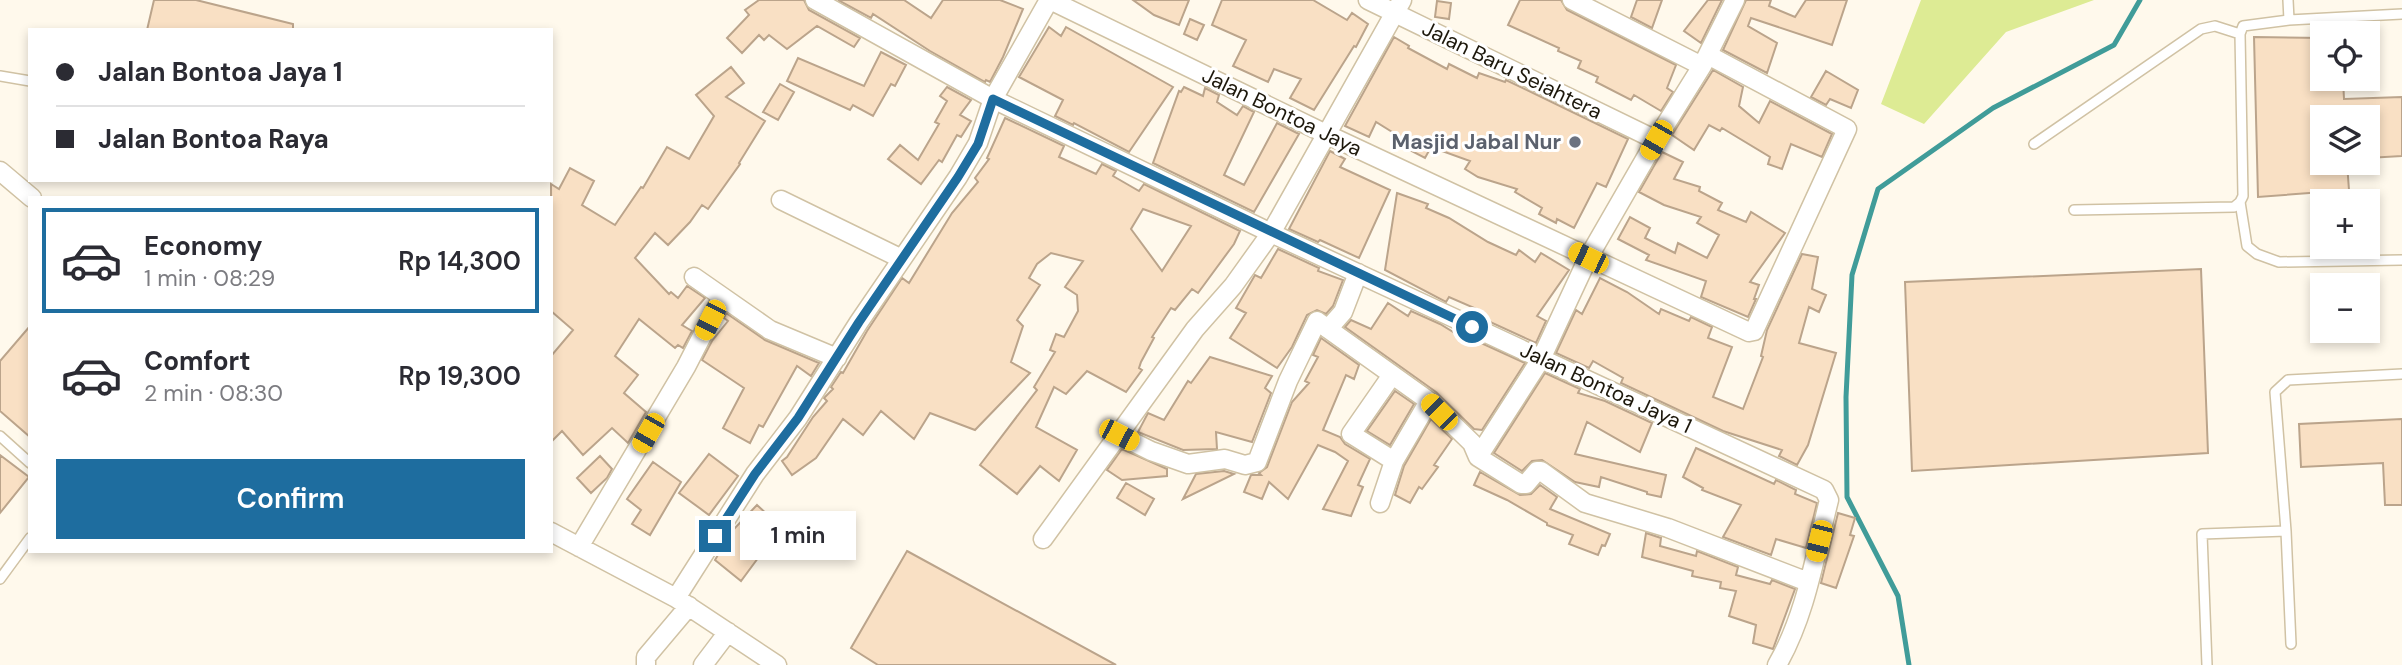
<!DOCTYPE html>
<html lang="en">
<head>
<meta charset="utf-8">
<style>
	:root { --surface:#fff; --page:#f7f7f7; --text:#2b2b33; --muted:#7c7c81; --line:#e1e1e2; --accent:#1e6d9f }
	body { margin:0; font-family:"DM Sans",sans-serif; background:var(--page); color:var(--text); height:100vh; display:flex; flex-direction:column; font-size:26px; white-space:nowrap }
	* { box-sizing:border-box; margin:0 }
	p { font-size:23px; color:var(--muted) }
	.icon { flex:none; width:38px; height:38px; fill:none; stroke:currentColor; stroke-width:2; stroke-linecap:round; stroke-linejoin:round }
	.map { position:relative; flex:1; overflow:hidden }
	.side { position:absolute; left:28px; top:196px; width:525px; height:357px; display:flex; flex-direction:column; background:var(--surface); border-radius:0px; box-shadow:0 4px 10px #0003 }
	.side>* { flex:none }
	.banner { position:absolute; left:28px; top:28px; width:525px; height:154px; border-radius:0px; box-shadow:0 4px 10px #0003; display:grid; align-content:center; height:154px; padding:0 28px; background:var(--surface) }
	.tools { position:absolute; left:2310px; top:21px; display:grid; gap:14px }
	.tools a { display:grid; place-items:center; width:70px; height:70px; border-radius:0px; background:var(--surface); box-shadow:0 4px 10px #0003; font-size:35px }
	.end { position:absolute; width:32px; height:32px; margin:-16px; border:9px solid #1e6d9f; background:#fff; box-shadow:0 0 0 4px #fff }
	.from { border-radius:50% }
	.bubble { position:absolute; height:49px; border-radius:0px; background:var(--surface); box-shadow:0 4px 10px #0003; font-size:23px; font-weight:600; line-height:49px; text-align:center }
	.car { position:absolute; width:21px; height:42px; margin:-21px -10px; border-radius:9px; box-shadow:0 0 5px 2px #0007; background:linear-gradient(#f5c518 24%,#345 0 40%,#f5c518 0 76%,#345 0 86%,#f5c518 0) }
	.banner b { display:flex; align-items:center; gap:24px; height:66px; font-size:26px }
	.banner b+b { border-top:2px solid var(--line) }
	.banner i { width:18px; height:18px; background:var(--text) }
	ul { padding:12px 0 0; list-style:none }
	li { display:flex; align-items:center; gap:21px; height:105px; margin:0 14px 10px; padding:0 14px; border:4px solid transparent; border-radius:0px }
	li div { flex:1 }
	li b { display:block; font-size:26px }
	li em { font-style:normal; font-weight:600 }
	li.selected { border-color:var(--accent) }
	li>.icon { width:63px; height:63px; stroke-width:1.5 }
	.primary-button { display:flex; gap:14px; margin-top:auto; padding:14px 28px }
	.primary-button a { flex:1; height:80px; border-radius:0px; background:var(--accent); color:#fff; font-size:28px; font-weight:600; line-height:80px; text-align:center }
	.map>svg:first-child { display:block }
</style>
</head>
<body>
<div class="map">
<svg width="2402" height="665" viewBox="0 0 2402 665">
	<rect width="100%" height="100%" fill="#fff9ec"/>
	<path fill="#ddeb94" d="M1921,0H2094L2006,32L1924,124L1881,104Z"/>
	<g fill="none" stroke-linecap="round" stroke-linejoin="round">
		<path stroke="#409c99" stroke-width="5" d="M1909,665L1898,596L1847,497L1846,397L1852,275L1878,189L1993,108L2114,45L2140,0"/>
	</g>
	<path fill="#f9e0c4" stroke="#bba48b" stroke-width="2" fill-rule="evenodd" d="M154,0H196L293,24V30H147Z
		M759,0H804L809,10L860,38L854,47L817,26L787,49L769,35L764,40L759,35L742,53L727,38L749,15L745,10Z
		M838,0H904L931,18L943,0H1000L1023,9L1003,57L990,82L986,80L985,82L930,51L873,14L871,18Z
		M1133,0H1189L1179,25L1154,15Z
		M1222,0H1313L1347,20L1352,13L1368,24L1356,47L1354,46L1314,110L1290,98L1301,79L1274,69L1268,82L1233,66L1246,40L1212,25Z
		M1520,0H1561L1567,10L1676,65L1667,88L1673,92L1661,111L1634,95L1631,100L1596,82L1598,77L1578,68L1581,61L1558,51L1559,48L1508,25Z
		M1637,0H1662L1652,28L1631,17Z
		M1708,0H1722L1701,43L1684,31Z
		M1746,0H1771L1769,6L1795,17L1806,0H1847L1832,45L1751,18L1748,26L1777,43L1767,73L1723,50Z
		M1437,1L1451,3L1449,19L1435,17Z
		M1190,19L1204,25L1197,40L1184,34Z
		M1049,27L1061,36L1066,27L1173,87L1129,152L1074,123L1073,125L1055,116L1063,100L1019,77Z
		M1394,37L1409,46L1408,48L1447,69L1449,64L1477,78L1479,73L1505,82L1506,80L1628,139L1606,187L1597,183L1574,228L1557,219L1556,223L1539,214L1542,208L1515,192L1517,189L1478,177L1465,169L1470,161L1431,147L1425,158L1402,146L1405,140L1376,122L1369,137L1345,126Z
		M2254,37L2322,38V79H2343L2344,99L2402,97V156L2368,158V117H2322V163H2347L2349,190L2258,197Z
		M881,52L906,65L895,86L891,84L873,116L853,105L850,110L787,81L798,58L864,86Z
		M731,67L744,83L726,97L765,121L739,163L740,164L708,209L702,205L690,222L668,245L655,233L635,258L669,294L671,292L678,298L687,286L705,298L682,325L692,331L683,348L678,345L675,348L639,319L615,356L638,375L624,393L646,412L628,443L612,428L583,455L562,431L551,442V356L573,330L551,311V184L559,189L570,168L594,181L582,205L615,225L641,187L643,188L667,147L689,159L714,116L696,95Z
		M1713,70L1743,87L1739,106L1759,123L1770,101L1832,134L1822,157L1791,144L1782,169L1768,164L1770,157L1722,128L1720,131L1709,125L1694,150L1672,135Z
		M1826,71L1858,90L1851,108L1830,99L1826,105L1811,97Z
		M780,84L794,92L778,120L763,112Z
		M947,87L971,100L960,115L971,121L961,137L957,135L942,162L939,160L921,184L888,159L900,145L918,160L939,124L935,122L947,101L940,96Z
		M1184,87L1203,96L1205,88L1219,95L1217,102L1237,115L1243,106L1254,112L1224,175L1244,185L1277,123L1299,134L1254,212L1153,163L1179,91L1181,92Z
		M1005,118L1064,146L1059,157L1096,174L1102,164L1116,171L1113,176L1139,191L1144,184L1240,231L1234,244L1198,293L1192,289L1175,310L1171,308L1152,337L1154,338L1141,362L1139,368L1142,370L1126,392L1087,371L1066,394L1054,387L1036,427L1077,450L1059,481L1040,466L1017,494L980,465L1037,390L1034,387L1055,352L1050,350L1056,334L1064,337L1078,311L1077,295L1065,287L1083,261L1051,253L1037,264L1029,278L1040,285L1017,320L1023,326L1011,362L1030,373L975,430L930,413L914,439L881,411L863,435L843,419L816,458L792,475L782,461L787,457L813,417L827,401L824,398L833,389L831,387L841,372L843,373L867,331L902,278L909,283L952,213L978,182L975,178L989,159L987,158ZM1143,209L1191,226L1162,271L1131,229Z
		M1330,151L1345,159L1340,167L1390,190L1359,258L1320,240L1318,242L1289,229Z
		M1662,152L1683,162L1674,179L1700,187L1699,191L1722,203L1718,210L1746,222L1751,212L1785,233L1750,282L1759,285L1754,299H1756L1748,317L1701,297L1706,281L1646,260L1649,255L1618,239L1630,217L1650,228L1645,238L1675,253L1678,243L1707,258L1719,235L1697,223L1701,217L1664,205L1639,192Z
		M1397,193L1428,204L1426,208L1449,218L1488,242L1516,255L1519,250L1535,262L1541,253L1569,270L1537,316L1546,321L1536,343L1477,316L1479,310L1449,297L1446,302L1385,270Z
		M1278,249L1319,268L1318,271L1343,280L1333,306L1326,314L1317,310L1307,315L1292,347L1277,368L1230,338L1246,313L1236,308L1255,275L1261,278Z
		M1802,254L1818,257L1812,289L1826,295L1819,312L1809,307L1799,343L1836,353L1808,445L1797,465L1779,456L1782,450L1723,431L1621,383L1623,378L1593,361L1589,368L1556,353L1576,310L1582,314L1600,278L1627,292L1659,314L1661,309L1689,321L1691,317L1712,327L1708,338L1732,347L1713,397L1743,409L1763,357L1761,356L1767,330Z
		M2201,269L2208,453L1912,471L1905,282Z
		M1388,303L1408,316L1411,311L1440,324L1466,340L1468,337L1525,363L1482,430L1474,429L1436,392L1345,327L1351,320L1371,329Z
		M726,313L765,340L819,363L811,376L797,366L763,427L759,425L750,443L723,428L744,388L702,360L712,341L728,321L724,318Z
		M30,326V437L0,411V361Z
		M1321,338L1359,365L1354,379L1346,375L1323,430L1340,437L1345,444L1370,459L1358,485L1363,487L1351,516L1323,509L1348,461L1335,452L1318,445L1288,499L1269,482L1262,499L1244,492L1251,475H1261L1259,473L1267,467L1292,402L1309,383L1305,381L1318,357L1313,355Z
		M1210,357L1272,376L1265,388L1271,393L1252,442L1216,432L1217,449L1183,450L1138,432L1148,413L1164,420L1188,381L1191,383Z
		M1545,373L1580,389L1578,393L1605,401L1652,423L1640,452L1587,422L1575,454L1666,475L1661,497L1647,494V492L1601,477L1599,487L1575,482L1542,460L1532,461L1522,471L1494,453Z
		M1395,391L1414,404L1390,445L1367,431Z
		M1431,419L1452,439L1434,465L1438,467L1422,489L1419,487L1410,503L1395,495L1404,466Z
		M2402,419V505H2385L2383,463L2301,467L2299,424Z
		M1696,448L1774,484L1776,480L1796,490L1795,494L1817,503L1806,548L1776,539L1771,555L1723,537L1741,505L1702,490L1703,488L1683,477Z
		M1122,449L1167,469V476L1122,480L1107,470Z
		M709,454L738,476L709,515L679,493Z
		M0,455L29,477L0,513Z
		M600,456L612,469L607,478L591,493L577,478Z
		M653,462L681,482L650,535L632,524L641,510L627,499Z
		M1224,471L1234,474L1183,499L1196,474Z
		M1480,472L1520,495L1531,494L1540,485L1557,497L1550,509L1610,534L1605,546L1602,545L1598,555L1569,544L1573,535L1547,525V523L1507,500L1474,485Z
		M1126,483L1154,499L1145,515L1117,498Z
		M757,505L781,527L751,546L761,554L741,581L715,560L732,531Z
		M1838,513L1855,518L1850,535L1854,536L1836,588L1821,583Z
		M1646,533L1661,538L1660,546L1696,556L1697,551L1738,567L1736,575L1770,584L1772,580L1795,589L1773,649L1753,643L1756,625L1729,616L1736,591L1720,588L1721,582L1692,576L1693,571L1642,557Z
		M907,551L1116,665H878L851,648Z"/>
	<g fill="none" stroke-linecap="round" stroke-linejoin="round">
		<defs>
			<path id="service" d="M2288,0L2289,20
				M0,76L30,81
				M2034,144L2201,29L2215,26L2240,34
				M2240,202L2247,246L2257,254L2279,262L2402,260
				M2074,210L2234,207L2240,202L2243,196L2240,34L2243,26L2289,20L2402,14
				M0,436L30,463
				M0,579L30,538
				M2291,644L2286,531L2275,392L2288,380L2402,374
				M2207,665L2202,534L2286,531"/>
			<path id="minor" d="M815,0L993,99L1271,233L1824,490L1829,500C1815,555 1806,615 1777,665
				M1050,0L1326,134L1749,332L1754,331L1847,129L1708,55
				M1368,0L1656,140
				M1572,0L1702,66
				M0,171L32,198
				M781,200L902,259
				M694,277L770,330L837,358
				M1328,329L1343,312L1358,273
				M1392,375L1351,434L1394,461
				M1119,435L1151,451L1188,464L1225,459L1245,465L1257,462L1288,381L1317,321L1429,401L1472,443L1478,457L1541,359L1588,258L1656,140L1702,66L1735,0
				M1478,457L1521,484H1526L1537,471H1541L1585,503L1668,528L1808,582
				M1380,503L1394,461L1429,401
				M551,532L676,598L777,665
				M1043,539L1195,329L1233,286L1271,233L1402,0
				M579,547L686,367L722,297
				M676,598L755,474L798,418L859,322L958,177L978,143L993,99L1049,0
				M646,665V657L689,606
				M703,665L728,632"/>
		</defs>
		<use href="#service" stroke="#d0c2a4" stroke-width="12"/>
		<use href="#minor" stroke="#d0c2a4" stroke-width="21"/>
		<use href="#service" stroke="#fff" stroke-width="9"/>
		<use href="#minor" stroke="#fff" stroke-width="18"/>
	</g>
	<g fill="none" stroke-linecap="round" stroke-linejoin="round">
		<path stroke="#1e6d9f" stroke-width="9" d="M715,536L755,474L798,418L859,322L958,177L978,144L993,99L1472,327"/>
	</g>
	<circle fill="#6b7280" stroke="#fff" stroke-width="2.5" cx="1575" cy="142" r="7"/>
	<g text-anchor="middle" dominant-baseline="central" stroke-width="6" stroke-linejoin="round" paint-order="stroke">
		<g font-size="21" fill="#1c170b" stroke="#fff">
			<text transform="translate(1512 70) rotate(26)">Jalan Baru Seiahtera</text>
			<text transform="translate(1282 112) rotate(26)">Jalan Bontoa Jaya</text>
			<text transform="translate(1606 388) rotate(25)">Jalan Bontoa Jaya 1</text>
		</g>
		<g font-size="21" font-weight="bold" fill="#5b616d" stroke="#fff" text-anchor="end">
			<text x="1561" y="142">Masjid Jabal Nur</text>
		</g>
	</g>
</svg>
<div class="tools">
<a><svg class="icon" aria-label="locate" viewBox="0 0 24 24"><circle cx="12" cy="12" r="6"/><path d="M12 2v4M12 18v4M2 12h4M18 12h4"/></svg></a>
<a><svg class="icon" aria-label="layers" viewBox="0 0 24 24"><path d="M12 4l9 5-9 5-9-5zM3 14l9 5 9-5"/></svg></a>
<a>+</a>
<a>−</a>
</div>
<i class="end from" style="left:1472px;top:327px"></i>
<i class="end" style="left:715px;top:536px"></i>
<div class="bubble" style="left:740px;top:511px;width:116px">1 min</div>
<i class="car" style="left:1656px;top:140px;rotate:210deg"></i>
<i class="car" style="left:1588px;top:258px;rotate:296deg"></i>
<i class="car" style="left:710px;top:320px;rotate:207deg"></i>
<i class="car" style="left:1439px;top:412px;rotate:315deg"></i>
<i class="car" style="left:648px;top:433px;rotate:210deg"></i>
<i class="car" style="left:1119px;top:435px;rotate:117deg"></i>
<i class="car" style="left:1819px;top:541px;rotate:194deg"></i>
<div class="banner">
<b><i class="from"></i>Jalan Bontoa Jaya 1</b>
<b><i></i>Jalan Bontoa Raya</b>
</div>
<section class="side">
<ul>
<li class="selected"><svg class="icon" aria-label="car" viewBox="0 0 24 24"><path d="M5 17H2v-5l4-1 3-4h7l3 4 3 1v5h-3M9 17h6M6 11h13"/><circle cx="7" cy="17" r="2"/><circle cx="17" cy="17" r="2"/></svg><div><b>Economy</b><p>1 min · 08:29</p></div><em>Rp 14,300</em></li>
<li><svg class="icon" aria-label="car" viewBox="0 0 24 24"><path d="M5 17H2v-5l4-1 3-4h7l3 4 3 1v5h-3M9 17h6M6 11h13"/><circle cx="7" cy="17" r="2"/><circle cx="17" cy="17" r="2"/></svg><div><b>Comfort</b><p>2 min · 08:30</p></div><em>Rp 19,300</em></li>
</ul>
<div class="primary-button"><a>Confirm</a></div>
</section>
</div>
</body>
</html>
